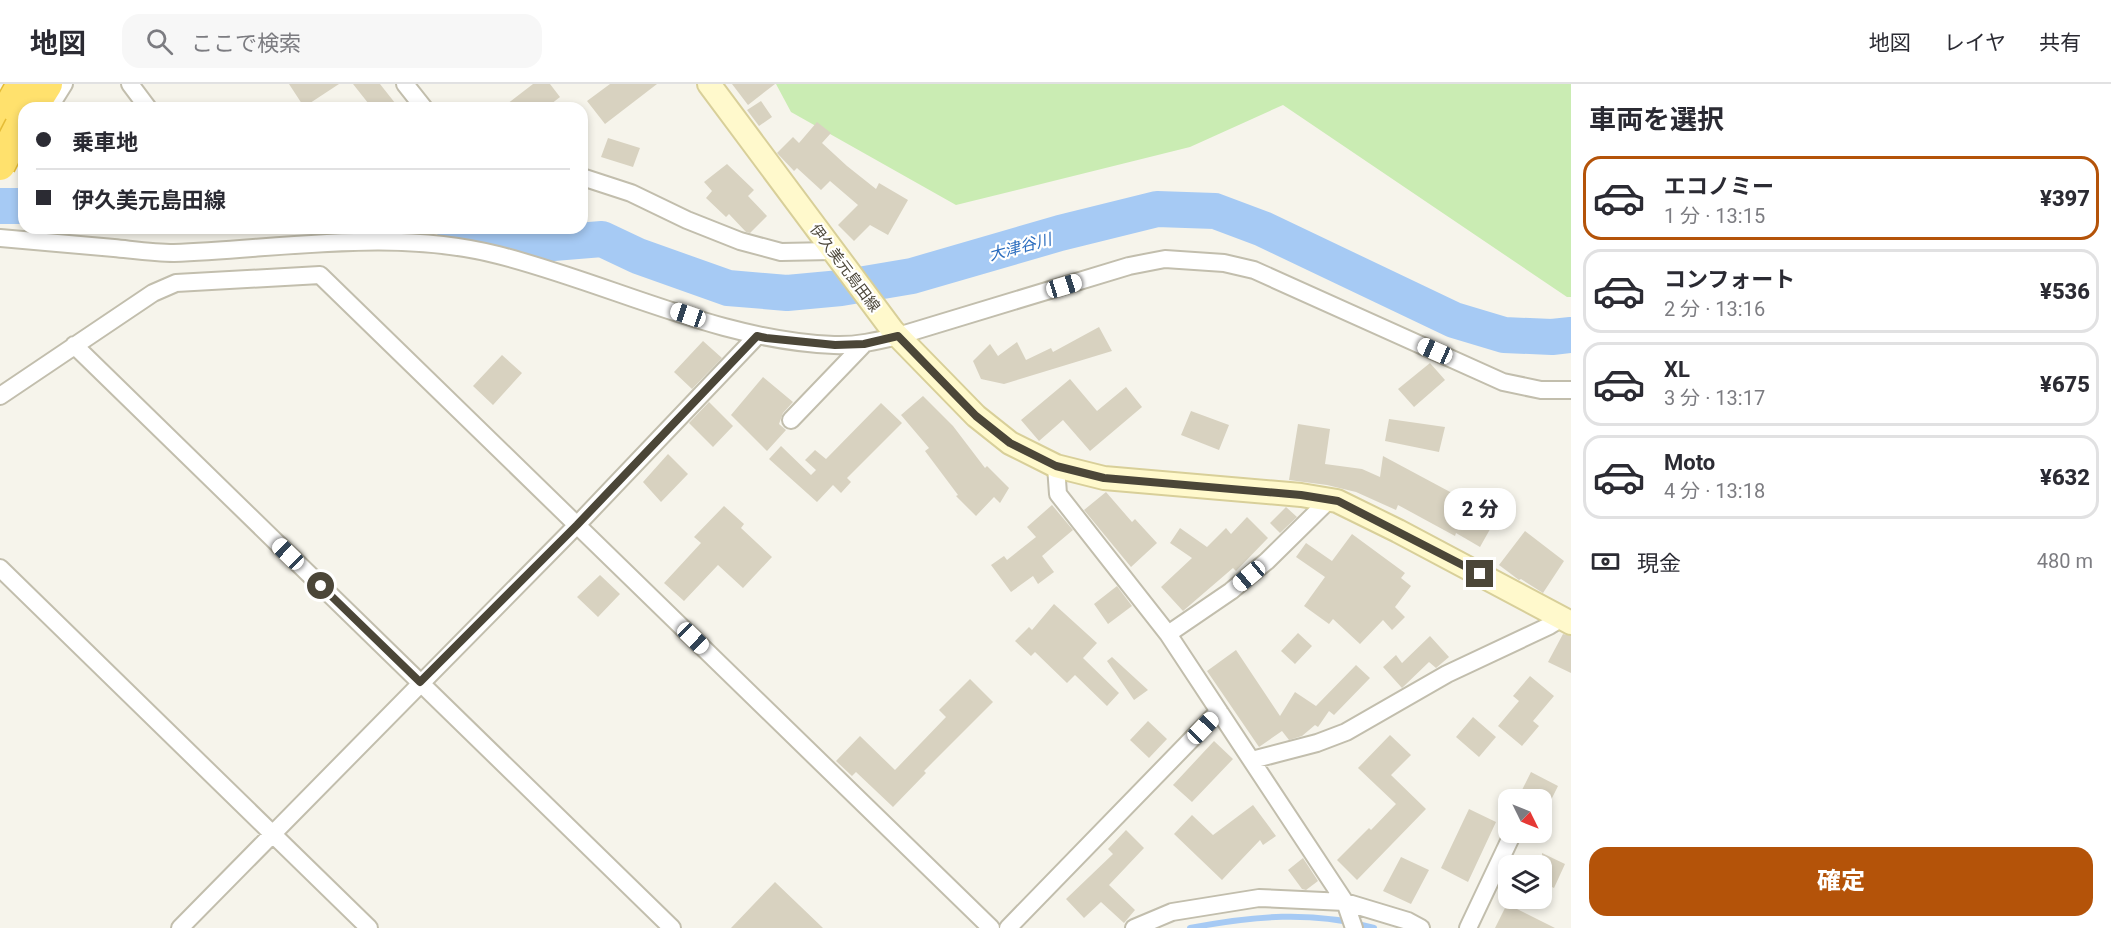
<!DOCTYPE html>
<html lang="ja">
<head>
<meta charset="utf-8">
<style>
	:root { --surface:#fff; --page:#f7f7f7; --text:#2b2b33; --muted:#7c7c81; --line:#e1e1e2; --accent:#b45309 }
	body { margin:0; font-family:Roboto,"Noto Sans JP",sans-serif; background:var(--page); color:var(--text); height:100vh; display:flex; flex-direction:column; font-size:22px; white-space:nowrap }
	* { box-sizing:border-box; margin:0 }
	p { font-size:20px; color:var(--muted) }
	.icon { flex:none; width:33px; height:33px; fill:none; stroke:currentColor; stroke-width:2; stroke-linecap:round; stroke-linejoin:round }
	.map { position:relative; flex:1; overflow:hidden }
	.details { display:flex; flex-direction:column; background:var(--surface); width:540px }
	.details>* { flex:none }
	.guide { position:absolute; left:18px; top:18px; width:570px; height:132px; border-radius:18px; box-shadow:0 3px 9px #0003; display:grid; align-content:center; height:132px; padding:0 18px; background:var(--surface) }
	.needle { width:39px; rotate:133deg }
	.controls { position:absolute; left:1498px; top:705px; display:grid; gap:12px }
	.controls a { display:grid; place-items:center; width:54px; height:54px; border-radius:12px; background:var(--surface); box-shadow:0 3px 9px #0003; font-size:30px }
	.end { position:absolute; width:27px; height:27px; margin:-14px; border:8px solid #4b4638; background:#fff; box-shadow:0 0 0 3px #fff }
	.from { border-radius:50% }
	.bubble { position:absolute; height:42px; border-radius:18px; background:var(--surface); box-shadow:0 3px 9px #0003; font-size:20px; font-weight:800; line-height:42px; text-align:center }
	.car { position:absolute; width:18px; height:36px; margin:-18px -9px; border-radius:8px; box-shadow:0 0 4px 2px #0007; background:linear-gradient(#fff 24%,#345 0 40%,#fff 0 76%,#345 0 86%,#fff 0) }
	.guide b { display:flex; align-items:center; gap:21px; height:57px; font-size:22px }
	.guide b+b { border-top:2px solid var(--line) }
	.guide i { width:15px; height:15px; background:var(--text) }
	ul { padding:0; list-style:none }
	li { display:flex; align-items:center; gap:18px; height:84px; margin:0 12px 9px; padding:0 6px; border:3px solid var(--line); border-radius:18px }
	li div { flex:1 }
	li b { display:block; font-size:22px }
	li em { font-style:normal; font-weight:800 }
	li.active { border-color:var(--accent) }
	li>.icon { width:54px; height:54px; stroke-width:1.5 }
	h2 { padding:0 18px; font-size:27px; line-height:72px }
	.pay { display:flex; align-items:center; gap:15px; height:66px; padding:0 18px; font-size:22px }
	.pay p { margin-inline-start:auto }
	.primary-button { display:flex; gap:12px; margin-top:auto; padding:12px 18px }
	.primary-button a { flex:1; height:69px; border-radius:18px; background:var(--accent); color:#fff; font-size:24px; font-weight:800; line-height:69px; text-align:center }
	header { display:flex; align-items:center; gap:36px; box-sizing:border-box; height:84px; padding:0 30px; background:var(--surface); border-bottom:2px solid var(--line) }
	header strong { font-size:28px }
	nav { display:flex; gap:33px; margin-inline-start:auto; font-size:21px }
	.search { width:420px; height:54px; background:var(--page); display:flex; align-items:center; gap:15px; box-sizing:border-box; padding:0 21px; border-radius:18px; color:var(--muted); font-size:22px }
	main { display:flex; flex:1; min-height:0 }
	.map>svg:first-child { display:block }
</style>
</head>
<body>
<header>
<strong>地図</strong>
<div class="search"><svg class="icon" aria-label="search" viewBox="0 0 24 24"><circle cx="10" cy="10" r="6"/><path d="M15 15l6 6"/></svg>ここで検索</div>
<nav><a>地図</a><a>レイヤ</a><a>共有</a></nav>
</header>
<main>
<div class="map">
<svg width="1571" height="844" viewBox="0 0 1571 844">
	<rect width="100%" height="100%" fill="#f6f4eb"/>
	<path fill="#caecb3" d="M776,0H1571V213H1567L1283,21L1190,63L956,121L791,28Z"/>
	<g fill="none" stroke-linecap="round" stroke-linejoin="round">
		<path stroke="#a6caf4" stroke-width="6" d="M1190,844C1251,832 1313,826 1374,844"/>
		<path stroke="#a6caf4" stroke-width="36" d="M0,122H24
			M454,144L470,145L541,160L602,155L638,172L728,204L787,209L841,204L912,192L1060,149L1157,125L1215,127L1263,145L1454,236L1504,251L1552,253L1571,251"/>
	</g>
	<path fill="#d8d2c0" d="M289,0H339L304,23Z
		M353,0H380L399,24H372Z
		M533,0H550L560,13L546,24H502Z
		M610,0H657L605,40L587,17Z
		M732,0H775L748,21Z
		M761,17L772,33L759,42L747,26Z
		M817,38L831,49L822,59L847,82L876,105L879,99L908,116L888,151L870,141L854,157L838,141L858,121L830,97L821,106L797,84L794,87L777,69L793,53L799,59Z
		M608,54L640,64L633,83L601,73Z
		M727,80L754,106L748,112L767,132L750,149L746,148L729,130L726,133L706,114L712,107L704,98Z
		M1099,243L1112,267L1004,300L981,295L973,277L990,260L998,272L1017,258L1026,276L1051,264L1053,268Z
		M703,257L722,274L692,305L674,288Z
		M502,271L522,289L493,321L473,302Z
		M1430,279L1445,296L1414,323L1398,305Z
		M763,293L793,318L783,329L779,340L786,346L767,367L731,331Z
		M1070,295L1097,327L1126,303L1142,323L1090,367L1063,336L1039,357L1021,336Z
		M923,312L953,342L985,384L987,382L1009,404L1000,419L994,413L976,432L956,412L958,411L925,367L929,364L901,331Z
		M709,318L733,342L713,363L689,339Z
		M881,319L902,339L847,394L851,398L841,409L833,401L817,418L769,375L781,362L811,391L816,386L805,376L815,366L826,375Z
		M1191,327L1229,341L1219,366L1181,351Z
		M1389,335L1445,343L1439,368L1385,357Z
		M1298,340L1330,345L1325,380L1362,385L1380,393L1383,372L1480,424L1491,406L1507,415L1480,463L1456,449L1455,452L1398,421L1396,426L1356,408L1327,401L1289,396Z
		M668,370L688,390L661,418L643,398Z
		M1106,408L1132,438L1135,435L1157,459L1131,483L1084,426Z
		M1052,421L1073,446L1042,472L1054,488L1038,500L1033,492L1011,508L991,481L1004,472L1007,476L1036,453L1027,443Z
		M724,422L744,440L741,444L772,473L743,504L718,481L684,517L664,499L701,459L694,453Z
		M1286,423L1297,433L1280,449L1270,439Z
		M1247,433L1268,454L1236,487L1233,484L1183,527L1161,503L1192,474L1170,459L1180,444L1207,463L1226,444L1231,450Z
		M1525,447L1564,477L1543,509L1521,495L1519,496L1499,481Z
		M1352,450L1405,489L1401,494L1411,502L1395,523L1405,533L1392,546L1383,536L1360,560L1333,535L1329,540L1304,522L1325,493L1296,473L1306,459L1332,477Z
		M600,491L620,510L598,533L577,513Z
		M1117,502L1132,522L1108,540L1094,520Z
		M1054,520L1097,559L1083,574L1119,609L1107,622L1075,591L1067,599L1035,568L1031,572L1015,557L1029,543L1032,546Z
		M1298,549L1312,562L1295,580L1281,567Z
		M1563,550L1571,552V589L1548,578Z
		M1430,552L1449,573L1436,584L1429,578L1402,604L1383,583L1396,571L1402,579Z
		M1236,566L1280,632L1295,608L1316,622L1356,581L1370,594L1334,631L1329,627L1318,643L1315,641L1302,652L1289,656L1282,647L1259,663L1207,587Z
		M1112,573L1148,606L1134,616L1107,577Z
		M1530,592L1554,612L1533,637L1539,642L1522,662L1498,642L1519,617L1513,612Z
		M970,595L993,618L924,687L926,689L893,723L856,688L852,692L836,677L860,652L895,686L946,633L939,626Z
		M1473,633L1496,653L1479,673L1456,653Z
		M1148,637L1167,655L1149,674L1130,656Z
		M1390,651L1411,671L1391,691L1426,725L1357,796L1337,776L1369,744L1371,746L1396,720L1358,684Z
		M1214,657L1233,675L1192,718L1173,701Z
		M1531,688L1558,702L1551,716H1517Z
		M1253,721L1276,752L1263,761L1260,756L1222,796L1174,750L1192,731L1213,751Z
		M1469,725L1496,738L1468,798L1441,784Z
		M1126,746L1144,764L1109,801L1135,826L1124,839L1101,818L1084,834L1066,815L1113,770L1108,765Z
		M1542,769L1565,780L1554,804L1542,798Z
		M1401,773L1429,786L1411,820L1383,807Z
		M1303,774L1318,797L1306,806L1302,805L1288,786Z
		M775,798L823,844H731Z
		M1507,820L1555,844H1495Z"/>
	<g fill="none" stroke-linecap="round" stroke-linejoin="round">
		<defs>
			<path id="street" d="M130,0L148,24
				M405,0L424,24
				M49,24L64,0
				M582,93L631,109L687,136L740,157L781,168L832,167
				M0,154C38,157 76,161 114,164C134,166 154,169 174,169C280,165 394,144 498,171C609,199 720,257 834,261C856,262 877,257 898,252L1129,182L1165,175L1224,179L1254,186L1503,298L1541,306H1571
				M74,261L672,844
				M0,312L153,209L176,199L320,191L991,844
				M791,336L864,260
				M1056,382L1058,410L1168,550L1345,818L1354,844
				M0,484L369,844
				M1168,550L1231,507L1267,477L1329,416
				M1252,676L1317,659L1346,648L1447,590L1549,542L1562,534
				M180,844L577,441L757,252
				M1008,844L1219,627
				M1134,844L1172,828L1259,814L1345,818L1408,837L1421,844
				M1468,844L1512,751"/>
			<path id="secondary" d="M709,0L893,247L976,332L1010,359L1056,382L1104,394L1301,411L1337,417L1398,447L1571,539"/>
			<path id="highway" d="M32,24L47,0
				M0,40L22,0"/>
		</defs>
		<use href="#street" stroke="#c2bead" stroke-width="20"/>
		<use href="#secondary" stroke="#d8cf99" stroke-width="26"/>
		<use href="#highway" stroke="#e5bc36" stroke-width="33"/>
		<use href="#street" stroke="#fff" stroke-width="16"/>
		<use href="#secondary" stroke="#fff9cc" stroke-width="22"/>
		<use href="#highway" stroke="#ffe16d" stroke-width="30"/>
		<defs>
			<path id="highway-bridge" d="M0,81L20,42"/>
		</defs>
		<use href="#highway-bridge" stroke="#e5bc36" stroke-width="33" stroke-linecap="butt"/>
		<use href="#highway-bridge" stroke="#ffe16d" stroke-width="30"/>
	</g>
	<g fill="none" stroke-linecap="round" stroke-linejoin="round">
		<path stroke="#4b4638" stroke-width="8" d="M321,502L420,598L577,441L757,252L766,254L835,261L864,260L898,252L976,332L1010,359L1056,382L1104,394L1301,411L1338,417L1480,490"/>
	</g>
	<g text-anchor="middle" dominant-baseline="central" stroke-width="4.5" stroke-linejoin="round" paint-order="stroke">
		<g font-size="15" fill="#4b4638" stroke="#fff">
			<text transform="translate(845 184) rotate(53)">伊久美元島田線</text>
		</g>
		<g font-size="16" font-style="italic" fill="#2a6cbe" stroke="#fff">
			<text transform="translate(1020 163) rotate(-15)">大津谷川</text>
		</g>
	</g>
</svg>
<div class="controls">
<a><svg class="needle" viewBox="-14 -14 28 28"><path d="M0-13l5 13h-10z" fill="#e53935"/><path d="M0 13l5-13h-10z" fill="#7c7c81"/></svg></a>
<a><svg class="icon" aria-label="layers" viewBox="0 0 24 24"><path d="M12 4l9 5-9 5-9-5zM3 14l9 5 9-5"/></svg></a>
</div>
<i class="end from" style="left:321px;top:502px"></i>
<i class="end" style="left:1480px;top:490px"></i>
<div class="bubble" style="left:1444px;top:404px;width:72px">2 分</div>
<i class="car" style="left:1064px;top:202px;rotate:73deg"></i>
<i class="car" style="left:688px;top:231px;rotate:289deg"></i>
<i class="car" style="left:1435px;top:267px;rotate:294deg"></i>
<i class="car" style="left:288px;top:470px;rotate:314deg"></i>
<i class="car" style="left:1249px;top:492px;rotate:230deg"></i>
<i class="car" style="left:693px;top:554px;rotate:134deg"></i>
<i class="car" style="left:1203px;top:644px;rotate:44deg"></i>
<div class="guide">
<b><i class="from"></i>乗車地</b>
<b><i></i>伊久美元島田線</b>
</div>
</div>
<section class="details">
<h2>車両を選択</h2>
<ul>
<li class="active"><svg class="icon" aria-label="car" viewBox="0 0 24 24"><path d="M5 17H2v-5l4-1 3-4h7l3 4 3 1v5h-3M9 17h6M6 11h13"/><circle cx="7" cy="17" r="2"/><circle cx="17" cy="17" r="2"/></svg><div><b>エコノミー</b><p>1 分 · 13:15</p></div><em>¥397</em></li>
<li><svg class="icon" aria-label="car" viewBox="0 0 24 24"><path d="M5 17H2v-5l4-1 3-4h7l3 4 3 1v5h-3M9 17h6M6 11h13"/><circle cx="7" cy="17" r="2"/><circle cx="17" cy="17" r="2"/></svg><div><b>コンフォート</b><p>2 分 · 13:16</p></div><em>¥536</em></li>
<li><svg class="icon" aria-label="car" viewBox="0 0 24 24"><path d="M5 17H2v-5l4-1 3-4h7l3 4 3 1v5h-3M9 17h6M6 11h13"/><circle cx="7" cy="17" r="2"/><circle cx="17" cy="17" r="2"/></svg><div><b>XL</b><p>3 分 · 13:17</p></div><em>¥675</em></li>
<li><svg class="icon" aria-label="car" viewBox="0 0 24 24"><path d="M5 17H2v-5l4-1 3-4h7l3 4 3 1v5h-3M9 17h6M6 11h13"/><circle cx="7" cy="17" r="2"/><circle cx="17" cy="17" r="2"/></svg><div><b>Moto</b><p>4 分 · 13:18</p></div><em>¥632</em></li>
</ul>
<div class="pay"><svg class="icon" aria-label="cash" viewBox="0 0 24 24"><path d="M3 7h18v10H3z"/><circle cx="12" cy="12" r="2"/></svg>現金<p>480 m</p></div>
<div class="primary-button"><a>確定</a></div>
</section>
</main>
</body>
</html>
